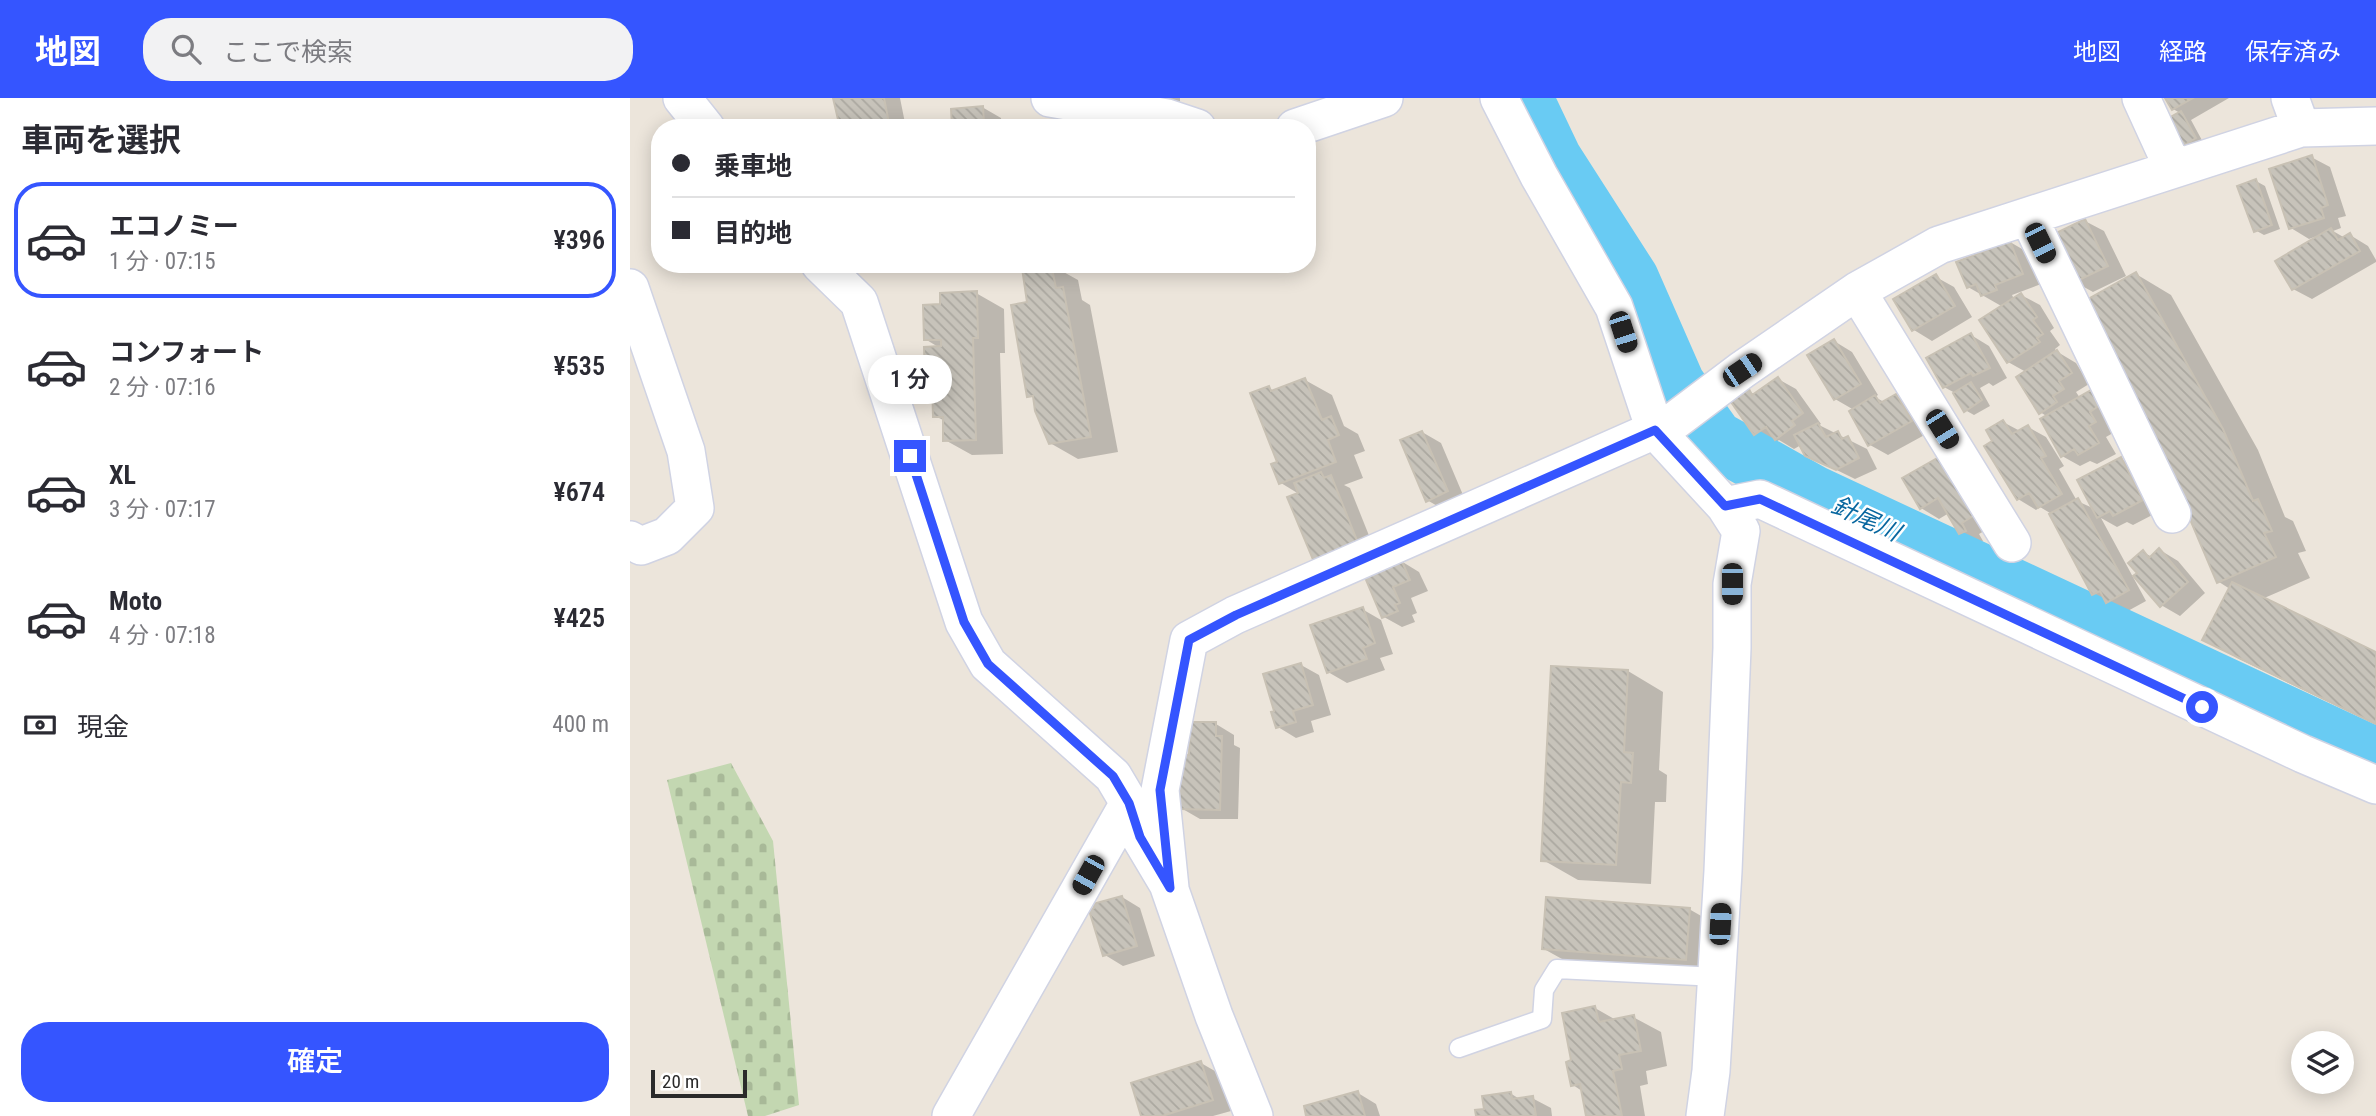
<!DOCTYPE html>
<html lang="ja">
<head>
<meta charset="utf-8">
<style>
	:root { --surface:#fff; --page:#f2f2f3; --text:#2b2b33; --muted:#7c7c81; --line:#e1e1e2; --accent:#3555ff }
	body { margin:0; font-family:"Roboto Condensed","Noto Sans JP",sans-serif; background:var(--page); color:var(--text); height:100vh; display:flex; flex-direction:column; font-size:26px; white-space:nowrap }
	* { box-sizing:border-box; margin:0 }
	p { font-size:23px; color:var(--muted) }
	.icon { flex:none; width:38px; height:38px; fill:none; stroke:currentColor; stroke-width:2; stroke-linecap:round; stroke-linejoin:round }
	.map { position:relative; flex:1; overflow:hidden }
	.sheet { display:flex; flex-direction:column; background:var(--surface); width:630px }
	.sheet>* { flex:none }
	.top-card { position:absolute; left:21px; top:21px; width:665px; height:154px; border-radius:28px; box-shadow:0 4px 18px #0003; display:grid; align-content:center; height:154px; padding:0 21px; background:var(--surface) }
	.controls { position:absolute; left:1661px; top:933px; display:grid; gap:14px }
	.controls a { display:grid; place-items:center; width:63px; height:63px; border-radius:50%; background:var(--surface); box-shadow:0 4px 18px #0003; font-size:35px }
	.scale { position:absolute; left:21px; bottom:18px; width:96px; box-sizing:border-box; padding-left:7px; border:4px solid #2a2a2a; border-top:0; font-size:19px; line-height:24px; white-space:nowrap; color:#2a2a2a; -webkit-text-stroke:5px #fff; paint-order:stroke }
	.end { position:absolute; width:32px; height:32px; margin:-16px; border:9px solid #3555ff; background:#fff; box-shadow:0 0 0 4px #fff }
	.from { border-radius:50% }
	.bubble { position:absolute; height:49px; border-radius:24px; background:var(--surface); box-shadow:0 4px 18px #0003; font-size:23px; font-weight:600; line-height:49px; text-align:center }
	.car { position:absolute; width:21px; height:42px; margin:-21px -10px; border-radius:9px; box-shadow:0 0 5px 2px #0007; background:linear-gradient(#222 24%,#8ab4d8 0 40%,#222 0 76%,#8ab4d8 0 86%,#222 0) }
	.top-card b { display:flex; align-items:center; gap:24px; height:66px; font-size:26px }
	.top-card b+b { border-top:2px solid var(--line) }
	.top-card i { width:18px; height:18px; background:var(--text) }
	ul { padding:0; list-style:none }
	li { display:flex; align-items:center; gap:21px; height:116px; margin:0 14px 10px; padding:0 7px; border:4px solid transparent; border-radius:28px }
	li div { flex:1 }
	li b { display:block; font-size:26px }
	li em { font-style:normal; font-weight:600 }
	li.active { border-color:var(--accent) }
	li>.icon { width:63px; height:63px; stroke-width:1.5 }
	h2 { padding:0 21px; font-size:32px; line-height:84px }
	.pay { display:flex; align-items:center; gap:18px; height:77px; padding:0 21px; font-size:26px }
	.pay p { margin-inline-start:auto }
	.button { display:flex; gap:14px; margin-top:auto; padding:14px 21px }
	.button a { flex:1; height:80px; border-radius:28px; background:var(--accent); color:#fff; font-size:28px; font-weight:600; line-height:80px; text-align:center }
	header { display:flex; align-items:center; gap:42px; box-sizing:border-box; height:98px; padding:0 35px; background:var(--accent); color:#fff }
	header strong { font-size:33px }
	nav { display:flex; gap:38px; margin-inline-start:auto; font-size:24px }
	.search { width:490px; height:63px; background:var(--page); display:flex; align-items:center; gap:18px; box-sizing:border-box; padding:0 24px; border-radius:28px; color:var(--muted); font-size:26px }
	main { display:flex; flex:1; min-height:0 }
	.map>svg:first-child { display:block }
</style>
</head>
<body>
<header>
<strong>地図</strong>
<div class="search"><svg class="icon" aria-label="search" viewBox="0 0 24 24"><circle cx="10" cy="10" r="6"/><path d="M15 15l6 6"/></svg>ここで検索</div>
<nav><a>地図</a><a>経路</a><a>保存済み</a></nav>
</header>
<main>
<section class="sheet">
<h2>車両を選択</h2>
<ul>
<li class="active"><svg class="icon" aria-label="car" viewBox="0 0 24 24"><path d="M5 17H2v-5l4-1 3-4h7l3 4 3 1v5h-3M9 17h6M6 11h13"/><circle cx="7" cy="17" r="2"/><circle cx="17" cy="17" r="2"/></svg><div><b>エコノミー</b><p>1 分 · 07:15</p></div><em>¥396</em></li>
<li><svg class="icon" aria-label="car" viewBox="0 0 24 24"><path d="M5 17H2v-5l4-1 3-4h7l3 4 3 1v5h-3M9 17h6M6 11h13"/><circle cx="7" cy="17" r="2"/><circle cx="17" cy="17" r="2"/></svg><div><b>コンフォート</b><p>2 分 · 07:16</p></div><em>¥535</em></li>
<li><svg class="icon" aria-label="car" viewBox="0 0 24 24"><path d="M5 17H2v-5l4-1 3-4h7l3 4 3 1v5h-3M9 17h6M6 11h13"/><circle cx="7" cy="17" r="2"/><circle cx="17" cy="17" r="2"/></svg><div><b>XL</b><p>3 分 · 07:17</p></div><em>¥674</em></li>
<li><svg class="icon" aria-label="car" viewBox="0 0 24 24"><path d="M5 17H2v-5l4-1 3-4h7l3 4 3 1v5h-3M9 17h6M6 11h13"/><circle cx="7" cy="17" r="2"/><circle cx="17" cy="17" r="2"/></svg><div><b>Moto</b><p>4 分 · 07:18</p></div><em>¥425</em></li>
</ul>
<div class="pay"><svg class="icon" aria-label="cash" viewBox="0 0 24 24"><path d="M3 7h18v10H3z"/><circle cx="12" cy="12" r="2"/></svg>現金<p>400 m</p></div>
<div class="button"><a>確定</a></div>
</section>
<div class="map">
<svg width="1746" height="1018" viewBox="0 0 1746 1018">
	<defs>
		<pattern id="cemetery-stones" width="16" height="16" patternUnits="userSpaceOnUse" patternTransform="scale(1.75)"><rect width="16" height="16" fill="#c3d7b1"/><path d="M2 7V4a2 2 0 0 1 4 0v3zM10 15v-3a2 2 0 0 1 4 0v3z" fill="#a8b998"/></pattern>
		<pattern id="building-back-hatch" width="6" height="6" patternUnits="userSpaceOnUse" patternTransform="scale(1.75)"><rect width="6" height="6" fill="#c7c3ba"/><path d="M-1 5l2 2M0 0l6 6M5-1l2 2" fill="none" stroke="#aba8a0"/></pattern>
	</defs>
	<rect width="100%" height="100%" fill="#ece5db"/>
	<path fill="url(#cemetery-stones)" d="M101,665L143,743L169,1007L135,1018H118L37,682Z"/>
	<path fill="#0003" d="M205,0H270L276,30H212Z
		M501,0H550V5H511Z
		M1537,0H1599L1561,22L1574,46L1561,53L1552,48L1550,15L1543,11Z
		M352,9L371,20L372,30H324Z
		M1681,59L1700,69L1716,118L1708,120L1711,130L1703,133L1715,140L1720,137L1738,148L1746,162V164L1682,201L1663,191L1690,137L1679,141L1661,130Z
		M1626,83L1635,88L1650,131L1634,137L1625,132Z
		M1455,123L1474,133L1496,178L1463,194L1445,184Z
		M1380,144L1399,155L1411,186L1382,197L1384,201L1391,197L1410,207L1424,230L1420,233L1430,247L1425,251L1426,253L1446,265L1459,286L1446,294L1450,300L1461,294L1480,304L1483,335L1476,339L1486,356L1467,366L1460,363L1450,368L1432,358L1418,319L1410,314L1396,274L1378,264L1373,209L1338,189Z
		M421,167L448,182L452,202L460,207L488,354L448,361L420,345L406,301L399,297V206Z
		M1506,176L1541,197L1628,352L1655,419L1663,423L1676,453L1668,455L1680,480L1632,501L1746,556V627L1609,561L1574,541L1600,491L1589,484Z
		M1306,179L1324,189L1342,219L1302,243L1284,232Z
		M346,195L374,211L375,255H370L373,356L342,357L315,342V323L305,318L304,284L297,280L310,250L295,241L312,208Z
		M1341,237L1359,248L1377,280L1363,288L1359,285L1350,290L1360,308L1344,317L1335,312L1325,295L1314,289Z
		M1204,243L1222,254L1248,297L1245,299L1254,304L1266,298L1284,309L1300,334L1258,357L1240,347L1224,312L1205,301Z
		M1148,281L1166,291L1191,326L1189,327L1237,351L1247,371L1225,381L1176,357L1171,347L1164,351L1149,342L1143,346L1125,335L1119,293L1125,297Z
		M675,282L702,297L714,328L728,336L735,353L724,357L733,380L714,387L720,390L746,455L736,459L669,396L651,385L639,290L645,294Z
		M1373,324L1390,333L1398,329L1416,339L1434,368L1429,371L1447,403L1465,411L1491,361L1510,372L1530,413L1503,427L1497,424L1487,429L1471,420L1516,503L1496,514L1464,496L1420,415L1410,409L1406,412L1388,401L1364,343Z
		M792,334L811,345L836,404L816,413L797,402Z
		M1309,361L1361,429L1349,436L1353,443L1349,446L1330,435L1319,415L1309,421L1291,410Z
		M1530,452L1548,463L1575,495L1550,518L1531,507L1509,475L1513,454L1522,459Z
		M771,463L789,474L798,493L781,500L787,515L782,517L785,524L772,529L754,519Z
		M732,511L751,522L763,556L750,560L755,572L717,585L698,574Z
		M671,567L689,577L701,617L681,623L684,634L666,640L648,629Z
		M998,573L1033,594L1029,672L1037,677L1036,704H1025L1021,786L948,782L913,762Z
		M586,626L604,637V647L610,650L608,721H570L551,710L552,694L547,691L561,658Z
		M492,799L510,810L525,858L493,868L475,857Z
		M1059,811L1087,827L1082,877L941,866L914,851Z
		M965,910L986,922L1003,919L1031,934L1037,968L1016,973L1018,986L1010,988L1015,1018H958L952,993L943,987V964Z
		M571,965L590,976L601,1013L583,1018H513Z
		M728,995L746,1006L750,1018H678Z
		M880,995L891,1002L902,1000L921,1010L922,1018H848Z"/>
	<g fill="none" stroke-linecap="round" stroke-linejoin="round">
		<path stroke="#69cbf3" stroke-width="58" d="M894,0L923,61L1000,181L1046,286L1085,341L1183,396L1746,659"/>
	</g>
	<path fill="url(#building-back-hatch)" stroke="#c8c1b4" stroke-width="2" d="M203,0H254L260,30H210Z
		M1535,0H1563L1542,12Z
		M353,8L354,26H361L362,30H322L321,11Z
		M1551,13L1566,40L1551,49L1535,22Z
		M1682,57L1698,107L1691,110L1694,120L1659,131L1639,71Z
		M1626,81L1642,127L1624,134L1607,88Z
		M1455,121L1478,168L1443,185L1420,138Z
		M1701,130L1708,142L1720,135L1730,153L1662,192L1645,163Z
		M1380,143L1393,176L1365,187L1367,192L1351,198L1346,186L1337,190L1326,164Z
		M413,166H421L426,190L433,189L461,339L419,346L405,313L403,298L397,299L381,207L397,204L392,170Z
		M1506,174L1593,331L1623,403L1628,401L1642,433L1634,435L1646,459L1587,485L1523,334L1453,204Z
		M1306,176L1325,208L1282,233L1263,201Z
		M347,193L348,240H343L346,342L313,343V319H303L302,281H295L294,249L311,248V242H294L293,207L310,206V195Z
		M1391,195L1407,219L1403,222L1413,236L1407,240L1410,244L1377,265L1349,222Z
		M1341,235L1360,270L1343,278L1341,275L1313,290L1296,260Z
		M1204,241L1231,286L1204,302L1177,257Z
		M1427,252L1442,275L1429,283L1434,291L1423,298L1427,304L1409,316L1386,279Z
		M1148,279L1173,315L1162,323L1165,327L1145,342L1136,329L1124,337L1101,304L1119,291L1122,297Z
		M675,280L692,322L701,318L709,337L698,342L706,364L649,386L641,366L647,364L620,295L639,288L641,293Z
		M1341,284L1352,302L1334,314L1323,295Z
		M1461,292L1470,307L1460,314L1466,324L1459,328L1469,345L1448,357L1444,351L1431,359L1410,321Z
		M1266,296L1282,323L1238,348L1219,313L1245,297L1250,305Z
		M1373,322L1382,336L1398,327L1416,358L1411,360L1432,396L1408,410L1399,395L1387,402L1354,348L1362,343L1356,332Z
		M1188,325L1196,339L1208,333L1212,341L1218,338L1229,360L1206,372L1175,358L1164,337Z
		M792,333L818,393L796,404L770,342Z
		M1309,359L1343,418L1332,425L1336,433L1329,436L1308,400L1290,411L1272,380Z
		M1491,359L1513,402L1483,418L1480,413L1467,420L1447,382Z
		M691,374L694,380L701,377L728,445L684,464L657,399L668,395L664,385Z
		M1448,400L1499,492L1476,505L1470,493L1462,497L1419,416Z
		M1529,450L1558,484L1530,509L1503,478L1507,475L1498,465L1513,452L1519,460Z
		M771,461L780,482L763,489L770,505L765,507L768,513L752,520L734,477Z
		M1602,484L1746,554V626L1572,542Z
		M733,509L745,545L733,550L737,561L697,575L680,527Z
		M671,565L683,607L663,613L666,624L646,630L641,614L644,613L633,576Z
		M921,568L998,572L994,654L1003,655L1001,685L991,684L986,767L911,763Z
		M560,624H586V638H592L590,712L549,711L550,693L545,692L550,656L559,657Z
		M492,798L507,848L473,858L459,812L464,810L463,806Z
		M916,799L1060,810L1056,862L912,851Z
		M965,908L969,924L1004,917L1011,953L989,957L992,971L983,973L992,1018H956L950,986L941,988L936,964L941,962L932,915Z
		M571,963L583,1002L532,1018H511L501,985Z
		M728,993L735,1018H676L674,1008Z
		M881,994L882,1001L903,998L906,1018H846L845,1012L854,1011L852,998Z"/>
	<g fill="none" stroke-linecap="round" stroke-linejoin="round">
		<defs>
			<path id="lane" d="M829,950L912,921L914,892L927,871L1087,879"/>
			<path id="street" d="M52,0L76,30
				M420,0L537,20L567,30
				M869,0L909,78L984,209L1025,332L1095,408L1111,433L1102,486V550L1093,773L1081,973L1075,1018
				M1511,0L1543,70
				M1660,0L1671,30
				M665,30L754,0
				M1399,120L1542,416
				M190,166L229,204L334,524L358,566L483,678L499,705L510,739L538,786L584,918L624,1018
				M0,190L56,353L65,410L37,438L11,448L0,442
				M1227,193L1382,445
				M1095,408L1130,401L1673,656L1746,687
				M540,790L530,692L559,542L605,517L1043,324L1112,272L1227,193L1309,147L1671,30L1746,28
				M321,1018L499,705"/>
		</defs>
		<use href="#lane" stroke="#d0d3e3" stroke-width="21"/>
		<use href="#street" stroke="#d0d3e3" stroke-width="40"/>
		<use href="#lane" stroke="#fff" stroke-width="18"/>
		<use href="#street" stroke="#fff" stroke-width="37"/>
	</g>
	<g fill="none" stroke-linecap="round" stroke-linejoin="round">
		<path stroke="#3555ff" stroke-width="9" d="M280,358L334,524L358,566L483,678L499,705L510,739L540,790L530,692L559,542L606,517L1025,332L1095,408L1130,401L1572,609"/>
	</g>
	<g text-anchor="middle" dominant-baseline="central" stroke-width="5" stroke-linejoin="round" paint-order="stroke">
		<g font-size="24" font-style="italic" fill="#08679f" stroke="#fff">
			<text transform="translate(1236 421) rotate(25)">針尾川</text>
		</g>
	</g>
</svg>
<div class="controls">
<a><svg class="icon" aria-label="layers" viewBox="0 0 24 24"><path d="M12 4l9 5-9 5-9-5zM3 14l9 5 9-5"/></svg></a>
</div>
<div class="scale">20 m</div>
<i class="end from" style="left:1572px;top:609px"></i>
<i class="end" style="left:280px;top:358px"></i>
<div class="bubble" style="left:238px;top:257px;width:84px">1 分</div>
<i class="car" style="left:1410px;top:145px;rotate:154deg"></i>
<i class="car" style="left:993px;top:234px;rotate:162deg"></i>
<i class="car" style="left:1112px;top:272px;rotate:56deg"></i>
<i class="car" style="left:1312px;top:331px;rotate:148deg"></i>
<i class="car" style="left:1102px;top:486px;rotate:180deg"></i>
<i class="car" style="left:458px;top:777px;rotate:209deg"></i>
<i class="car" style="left:1090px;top:826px;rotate:3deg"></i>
<div class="top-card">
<b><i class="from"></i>乗車地</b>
<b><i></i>目的地</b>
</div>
</div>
</main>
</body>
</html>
